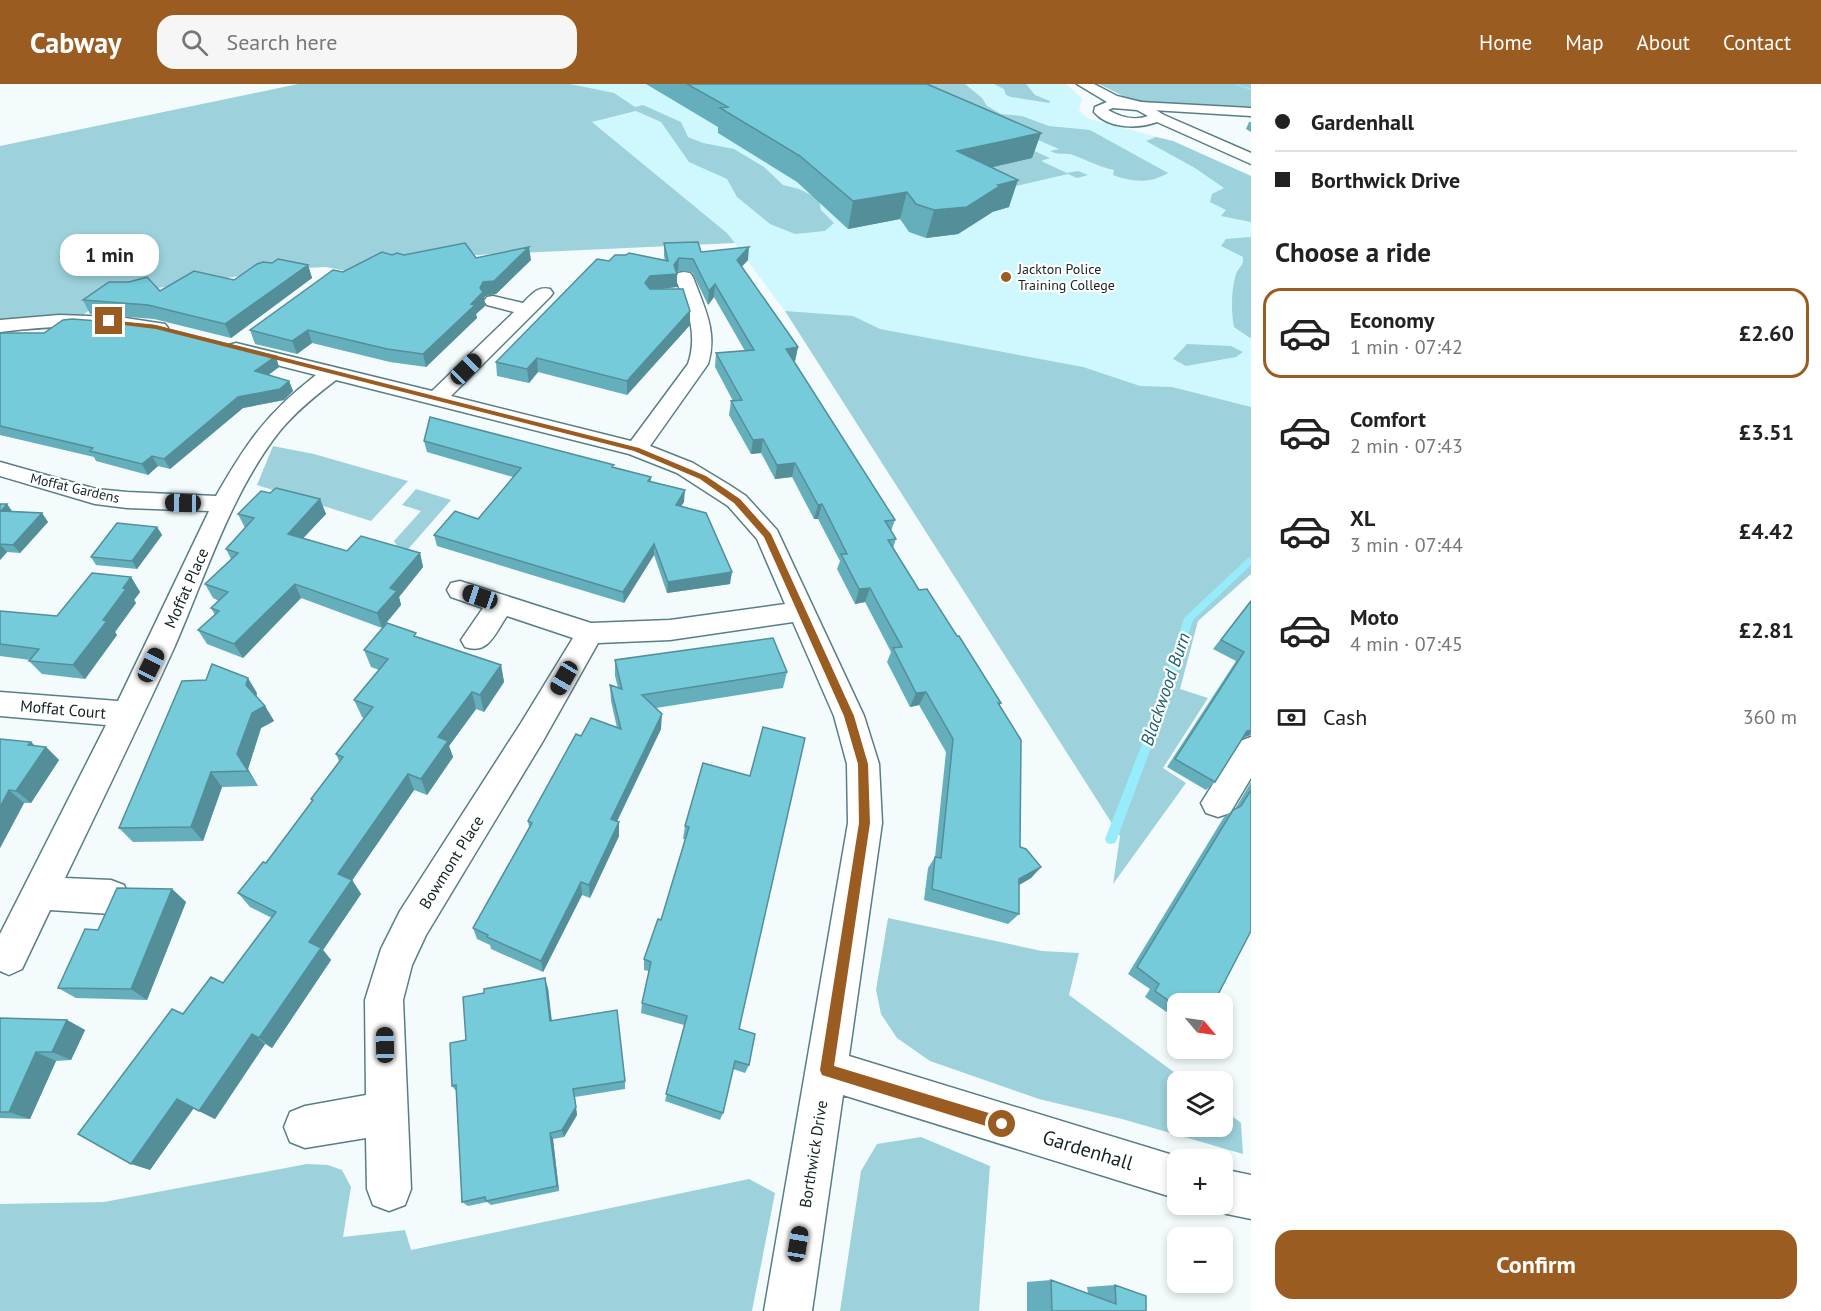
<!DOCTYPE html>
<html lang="en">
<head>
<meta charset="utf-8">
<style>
	:root { --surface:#fff; --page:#f6f6f6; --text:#222; --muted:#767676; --line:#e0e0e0; --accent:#9a5c21 }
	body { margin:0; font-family:"PT Sans",sans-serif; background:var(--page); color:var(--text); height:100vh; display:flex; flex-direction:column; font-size:22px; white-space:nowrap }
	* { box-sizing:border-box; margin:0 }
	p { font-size:20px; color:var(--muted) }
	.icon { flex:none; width:33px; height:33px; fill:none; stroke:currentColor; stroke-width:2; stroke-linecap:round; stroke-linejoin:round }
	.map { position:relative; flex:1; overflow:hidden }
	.drawer { display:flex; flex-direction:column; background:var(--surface); width:570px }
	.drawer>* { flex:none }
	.guide { display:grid; align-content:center; height:132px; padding:0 24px; background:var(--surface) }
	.needle { width:39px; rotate:119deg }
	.tools { position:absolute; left:1167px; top:909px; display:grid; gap:12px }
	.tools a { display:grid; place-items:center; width:66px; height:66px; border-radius:12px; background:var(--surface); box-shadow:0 3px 9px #0003; font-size:30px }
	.end { position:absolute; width:27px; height:27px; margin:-14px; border:8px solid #9a5c21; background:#fff; box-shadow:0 0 0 3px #fff }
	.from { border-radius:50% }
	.bubble { position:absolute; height:42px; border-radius:18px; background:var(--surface); box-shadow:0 3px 9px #0003; font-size:20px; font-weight:600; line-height:42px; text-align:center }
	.car { position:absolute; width:18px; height:36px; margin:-18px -9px; border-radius:8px; box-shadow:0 0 4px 2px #0007; background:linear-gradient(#222 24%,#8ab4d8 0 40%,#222 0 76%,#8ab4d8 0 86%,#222 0) }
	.guide b { display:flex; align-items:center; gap:21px; height:57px; font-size:22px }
	.guide b+b { border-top:2px solid var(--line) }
	.guide i { width:15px; height:15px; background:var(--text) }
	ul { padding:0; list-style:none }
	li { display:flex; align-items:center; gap:18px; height:90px; margin:0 12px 9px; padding:0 12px; border:3px solid transparent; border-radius:18px }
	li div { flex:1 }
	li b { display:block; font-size:22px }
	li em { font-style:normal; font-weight:600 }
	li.active { border-color:var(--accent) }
	li>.icon { width:54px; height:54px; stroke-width:1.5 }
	h2 { padding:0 24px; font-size:27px; line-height:72px }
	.pay { display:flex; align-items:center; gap:15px; height:66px; padding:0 24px; font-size:22px }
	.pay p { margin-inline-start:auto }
	.primary-button { display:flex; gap:12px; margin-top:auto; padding:12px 24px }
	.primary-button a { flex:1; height:69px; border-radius:18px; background:var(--accent); color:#fff; font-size:24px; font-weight:600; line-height:69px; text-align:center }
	header { display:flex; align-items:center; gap:36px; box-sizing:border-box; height:84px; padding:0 30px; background:var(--accent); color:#fff }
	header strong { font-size:28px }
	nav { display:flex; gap:33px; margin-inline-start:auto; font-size:21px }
	.search { width:420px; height:54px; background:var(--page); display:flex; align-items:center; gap:15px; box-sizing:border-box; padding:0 21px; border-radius:18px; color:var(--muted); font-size:22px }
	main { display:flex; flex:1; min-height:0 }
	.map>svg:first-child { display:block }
</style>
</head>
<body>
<header>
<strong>Cabway</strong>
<div class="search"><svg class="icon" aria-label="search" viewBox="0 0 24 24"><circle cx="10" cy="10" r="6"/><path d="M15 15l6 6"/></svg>Search here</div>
<nav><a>Home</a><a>Map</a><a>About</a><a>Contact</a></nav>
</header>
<main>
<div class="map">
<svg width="1251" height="1227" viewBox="0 0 1251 1227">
	<rect width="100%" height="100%" fill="#f3fbfc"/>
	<path fill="#cff7fe" d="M570,0H1066L1082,14L1079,27L1089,35L1173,57L1251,92V350L793,238L727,149L592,38L638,27Z"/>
	<path fill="#9dd2dc" d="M298,0H570L614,9L635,23L643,21L681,38L688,53L703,59L734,65L764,83L783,101L799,105L819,115L821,126L834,139L825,147L795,150L770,140L737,113L727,95L689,78L661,38L636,27L592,38L727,149L735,159L455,172L351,188L326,183L288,185L109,211L83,231L0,236V62Z
		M922,0H965L982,14L987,22L1001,30L1022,32L1049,42L1090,46L1168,89C1149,100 1133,98 1113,91L1114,86C1099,83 1087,76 1073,71C1065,68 1059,72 1050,67L1059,65L1010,44Z
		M994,0H1026L1035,11L1050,17L1049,19L1011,13L1006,11L1004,5Z
		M1099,0H1251V24L1170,22L1131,16Z
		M1156,53L1173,57L1251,92V138L1221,132L1226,126L1210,118L1212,110L1224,104L1195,84L1146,57Z
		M1012,57L1050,74L1041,77L1067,89L1078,87L1088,91L1077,94L1068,90L1007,104L974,88Z
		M1251,153V253L1250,254L1234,243C1231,226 1231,207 1236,190C1239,183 1244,181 1243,173L1221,162L1226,155Z
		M785,227L853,232L880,245L1083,283L1140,302L1172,303L1251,323V490L1198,537L1180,605L1208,614L1163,684L1186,699L1113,800L1120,752Z
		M1187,260L1231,262L1243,268L1236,273L1186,282L1173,275Z
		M273,362L314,370L408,397L371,437L257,401Z
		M416,405L451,416L403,471L394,457L421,427L402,421Z
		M888,834L1042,867L1079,869L1069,911L1186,997L1178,998V1042H1222L1223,1025L1241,1039L1243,1070L1122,1035L1039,1015L930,977L897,954L881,930L876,906Z
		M921,1053L990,1082L979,1227H840L861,1087L877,1060Z
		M307,1080L328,1081L342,1086L351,1103L343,1153L405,1146L411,1166L749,1095L775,1109L752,1227H0V1120L104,1118Z"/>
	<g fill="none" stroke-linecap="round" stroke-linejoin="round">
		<path fill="#96ecfb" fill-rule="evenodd" d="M1235,0L1251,4V6L1236,1Z
			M1251,473V481L1193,536L1163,632L1117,755L1115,759L1111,760L1107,759L1105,755L1153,632L1184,534L1248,474Z"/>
		<defs>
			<path id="minor" d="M1140,18L1251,24V32L1136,25L1134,22L1136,19Z
				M684,188L690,189L693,193C704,223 718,248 708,280L650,362L693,379L731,402L746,412L777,446L864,632L879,680L882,739L849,972L1189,1076H1178V1115L843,1011L812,1227H764L848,739L847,680L834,632L793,538L670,556L598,559L543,657L426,851L412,881L403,916L411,1105L405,1121L389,1127L373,1121L367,1105L366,1054L305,1064L290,1058L284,1043L290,1028L305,1022L366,1011L365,916L381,865L400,827L521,639L573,554L507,532C495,549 489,571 465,563L461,556L483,524L451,513L447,506L451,499L460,497L591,539L670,536L785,520L757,455L728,422L677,389L629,370L336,296C315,312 295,328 279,348C231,409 205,493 174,564C139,641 102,717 65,794L111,796L124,801L129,813L124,825L111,830L50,826L22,885L9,891L0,887V850L106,641L0,632V608L118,617L209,427L127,424L95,420L0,392V378L96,405L127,408L216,412C247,358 266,330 316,291L229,269L226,265L229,261L236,259L432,307L514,228L487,221L484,217L487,213L493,212L523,219C532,210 538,202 550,205L553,209L550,213L451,312L631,357L688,280C699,248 686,222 675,193L678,189Z
				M59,231L119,233L165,240L168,244L165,248C148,252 118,244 99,243C66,241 33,244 0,248V236Z
				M1251,653V694L1230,729L1218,733L1206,729L1201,719L1240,657Z
				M1222,1085L1251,1091V1135L1222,1129L1206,1123L1205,1120H1222Z"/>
			<path id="secondary" d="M1077,0H1094L1117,12L1145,19L1164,31L1251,69V80L1157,38C1138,45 1108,45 1094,28L1095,23L1107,18ZM1113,24L1137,26L1148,32C1135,37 1120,33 1108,26Z"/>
		</defs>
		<use href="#minor" stroke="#597e85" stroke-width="3"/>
		<use href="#secondary" stroke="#597e85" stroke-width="3"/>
		<use href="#minor" fill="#fff" fill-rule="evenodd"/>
		<use href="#secondary" fill="#fff" fill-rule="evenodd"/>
	</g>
	<path fill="#65afbc" d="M646,0H927L1041,49L1032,74L992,83L1009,123L992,128L991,129L958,150L926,154L909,148L900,135L848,145L797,98L718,49V43Z
		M1249,38H1251V48L1246,45Z
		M664,159L701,168L748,176L741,183L798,263L795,277H794L895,436L891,447L896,455L893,464L919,506L957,552L1001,619L999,622L1020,763L1041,783L1031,794L1019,801V830L1008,840L924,816L928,784L935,773L946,668L919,621L910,623L887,578L891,568L875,537L865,518L855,520L837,485L840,477L818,435H814L792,393L775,395L761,369L751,370L729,331L731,317H733L715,283L716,269L745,267L714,213L708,221L692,188L678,187L677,188V203L660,205L690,227V241L627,311L538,288L529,299L497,292L496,278L609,177H665L664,172Z
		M392,171L531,176L496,210L485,212L484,214L485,222L476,230L477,234L426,283L390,278L312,259L297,270L255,260L250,246L343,188Z
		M272,179L308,181L312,194L231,254L154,235L90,230L83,216L160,207L234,196Z
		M0,249L279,283L268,291L289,297L293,307L284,316L243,324L170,385L158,382L148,391L96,377L94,373L0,351Z
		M424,357L614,383L651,393V398L684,418L681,422L730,500L667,509L654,471L624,519L437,462L434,451L478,435L513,393L427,368Z
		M270,409L320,415L326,430L303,454L347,467L420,469L423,483L399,513L401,521L382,544L301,514L243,574L207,560L198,546L215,531L211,524L219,517L213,514L205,500L231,475L226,465L245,444L238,430Z
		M0,420H7L12,427L42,429L48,438L20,469L7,468L0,476Z
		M157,443L162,451L137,485L96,481L91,473Z
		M131,493L140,508L134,516L136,519L115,548L117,551L85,595L42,590L29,577L30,576L0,572V527L57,532Z
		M1251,516V651L1243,654L1215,698L1206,706L1167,683L1236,577L1213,565Z
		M417,554L501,581L504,598L484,628L476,625L449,662L453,673L427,711L414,706L352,796L361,810L323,866L331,876L272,964L265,960L215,1035L193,1024L150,1086L183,930L223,899L272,834L250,823L238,809L266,779L312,718L311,715L339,677L336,670L364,634L362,633L354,616L379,586L371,583L364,566Z
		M615,576L787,588L783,604L656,624L661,645L617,738H619V752L590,814L582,811L543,888L491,865L490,861L477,855L473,844L529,743L528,737L581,652L617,644L611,617L610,601L618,604L615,592Z
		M257,609L256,613L265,622L274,637L261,644L248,685L258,702L222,703L203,757L133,758L119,744Z
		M0,655L31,658L35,662L46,663L59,676L31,719H24L0,764Z
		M703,679L739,945L749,981L745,989L733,985L723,1029L720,1036L665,1017L684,941L641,929L642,919L649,887L644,886V875L661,836L685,755H683L685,742Z
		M1251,698V847L1178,920V936L1145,913L1150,905L1128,890L1224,733L1235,725Z
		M172,805L186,818L147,916L76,914L58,904L98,846Z
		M548,904L551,937L625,997V1005L575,1013L577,1031L564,1053L553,1055L559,1107L491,1121L487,1118L468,1122L462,1118L457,1008L452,1002L466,956Z
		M0,934L67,936L85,946L71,976L56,977L30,1035L0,1034Z
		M1051,1196L1088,1209L1087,1203L1115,1201L1146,1227H1027V1198Z"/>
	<path fill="#538e99" d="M1041,49L1032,74L950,93L957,67Z
		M1018,96L1009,123L992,128L991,129L958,150L926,154L934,126L998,101Z
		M907,108L900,135L848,145L853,117Z
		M529,163L531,176L496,210L485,212L484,214L485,222L476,230L477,234L426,283L423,270L471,220L483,198Z
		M749,163L748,176L735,190L737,176Z
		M679,174L678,187L676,190H677V203L650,206L645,199L650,192L674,181Z
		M308,181L312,194L231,254L225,240Z
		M715,200L714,213L708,221L709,207Z
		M690,227V241L627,311V297Z
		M308,246L312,259L297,270L292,257Z
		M798,263L795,277L784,279L786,265Z
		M276,272L279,283L259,298L255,287Z
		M537,274L538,288L529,299L527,285Z
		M289,297L293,307L284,316L243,324L170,385L164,375L238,313Z
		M763,355L761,369L751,370L753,356Z
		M152,372L158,382L148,391L142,380Z
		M795,379L792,393L775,395L777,381Z
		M685,406L684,418L675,432L676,421Z
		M320,415L326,430L294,464L288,450Z
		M7,420L13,429L1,427Z
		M822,420L818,435H814L818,421Z
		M42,429L48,438L20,469L13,461Z
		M157,443L162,451L137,485L132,477Z
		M0,460L7,468L0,476Z
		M654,460V471L624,519L623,508Z
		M420,469L423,483L399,513L401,521L382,544L377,529L390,504Z
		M732,488L730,500L667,509L668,498Z
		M131,493L140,508L134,516L136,519L115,548L117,551L85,595L73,581Z
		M295,500L301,514L243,574L234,560Z
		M870,504L865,518L855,520L859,505Z
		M501,581L504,598L484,628L480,611Z
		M248,594L257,609L255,617L246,601Z
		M472,608L476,625L449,662L453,673L427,711L421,695L438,653Z
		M926,608L919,621L910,623L916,609Z
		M265,622L274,637L261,644L248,685L258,702L237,670L252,629Z
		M662,630L661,645L611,749V735Z
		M1251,646L1250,651L1238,656L1247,647Z
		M31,658L42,669L46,663L59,676L31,719L16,707L28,661Z
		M211,688L222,703L203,757L191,743Z
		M408,690L414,706L347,804L338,790Z
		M9,706L24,719L0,764V723Z
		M619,738V752L590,814L589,801Z
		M1041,783L1031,794L1009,807L1019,795Z
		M352,796L361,810L323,866L331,876L272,964L259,954L309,858Z
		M581,798L582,811L543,888L541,877Z
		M172,805L186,818L147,916L131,905Z
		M545,894L548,904L553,946L550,937Z
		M67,936L85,946L71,976L52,968Z
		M252,950L265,960L215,1035L199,1027Z
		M36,968L56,977L30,1035L9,1028Z
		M573,1005L577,1031L564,1053L562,1046Z
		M177,1015L194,1024L150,1086L131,1080Z
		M550,1049L553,1055L559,1107L557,1102Z"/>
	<path fill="#76cbdb" stroke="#538e99" stroke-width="1.5" d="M687,0H927L1041,49L957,67L1018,96L998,101L1000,102L967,123L934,126L916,120L907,108L853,117L800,72L720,24L728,23Z
		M698,158L701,168L749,163L737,176L798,263L786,265L895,436L885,437L896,455L888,456L919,506L927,505L957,552H959L1001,619H998L1021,656L1020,763L1026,765L1041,783L1019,795V830L932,805L935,773L941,774L953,655L926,608L916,609L893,564L902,563L880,523L870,504L859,505L841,470H847L822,420L818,421L795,379L777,381L763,355L753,356L731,317L742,316L716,269L754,266L715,200L709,207L693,175L679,174L674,181L677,190L650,192L645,199L650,205H683L690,227L627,297L537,274L527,285L496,278L597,175L609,177L615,171H626L629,169L668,177L664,159Z
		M465,159L476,174L529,163L494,197L483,198L480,204L483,208L471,220L475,221L423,270L387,265L308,246L292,257L250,246L333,186L343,188L382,168L392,171L397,169L404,171Z
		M278,175L308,181L225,240L148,221L83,216L109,198H129L147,193L160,207L194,187L234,196L257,180L263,178L272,179Z
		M72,235L151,241L276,272L255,287L289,297L280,305L238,313L164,375L152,372L142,380L90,367L93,364L0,342V249H44L63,236Z
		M430,333L614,381L612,383L651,393L648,397L685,406L676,421L706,429L732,488L668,498L654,460L623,508L434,451L455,427L478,435L521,384L424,357Z
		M276,404L320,415L288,450L347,467L361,452L420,469L390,504L397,507L377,529L295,500L234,560L198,546L219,527L211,524L228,508L205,500L238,469L226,465L254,434L238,430L261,407L270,409Z
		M0,420H7L1,427L42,429L13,461L0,460Z
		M117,439L157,443L132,477L91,473Z
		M92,489L131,493L123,504L126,505L103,536L107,537L73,581L29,577L39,565L0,560V527L57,532Z
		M1251,517V646L1247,647L1215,698L1175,675L1244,568L1221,556Z
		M387,539L416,549L414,552L501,581L480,611L472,608L438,653L448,657L421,695L408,690L338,790L352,796L309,858L321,864L259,954L252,950L199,1027L177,1015L131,1080L78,1050L172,925L183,930L211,893L223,899L276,828L238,809L263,778L266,779L313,716L311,715L343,673L336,670L373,623L354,616L388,575L364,566Z
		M773,554L787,588L642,611L662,630L611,735L619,738L589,801L581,798L541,877L487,853L488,851L473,844L532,739L528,737L576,650L581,652L591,634L621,645L610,601L622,605L615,576Z
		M212,580L248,594L246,601L265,622L252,629L237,670L248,687L211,688L191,743L119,744L182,597L206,596Z
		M763,643L805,654L739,945L755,950L749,981L735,977L723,1029L666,1010L687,932L642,919L651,878L644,875L658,835L661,836L689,743L685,742L703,679L750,692Z
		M0,655L31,658L28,661L46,663L16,707L9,706L0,723Z
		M1251,706V847L1213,920H1178V923L1155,907L1159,900L1137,883L1233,726L1241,722Z
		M117,804L172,805L131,905L58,904L85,845L98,846Z
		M545,894L550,937L617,926L625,997L573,1005L576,1023L562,1046L550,1049L557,1102L486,1117L485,1113L462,1118L456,1001L452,1002L450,959L466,956L463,913L484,909V905Z
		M0,934L67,936L52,968H36L9,1028H0Z
		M1051,1196L1116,1220L1115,1201L1146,1212V1227H1052Z"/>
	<path fill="#9a5c21" d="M109,236L156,241L639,364L706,392L740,415L771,450L854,632L868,680L870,739L834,982L1002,1033L1007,1035L1009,1040L1007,1045L1002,1047L822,991L820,986L859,739L858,680L844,632L764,453L734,419L700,395L634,367L156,245L107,239Z"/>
	<circle fill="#9a5c21" stroke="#fff" stroke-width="2" cx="1006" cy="193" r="6"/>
	<g text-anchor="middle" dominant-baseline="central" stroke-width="4.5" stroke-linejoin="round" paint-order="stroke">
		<g font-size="14" fill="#142426" stroke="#fff" text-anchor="start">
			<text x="1018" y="185">Jackton Police<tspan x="1018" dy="16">Training College</tspan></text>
		</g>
		<g font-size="14" fill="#142426" stroke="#fff">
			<text transform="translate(75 404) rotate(13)">Moffat Gardens</text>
		</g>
		<g font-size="16" fill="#142426" stroke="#fff">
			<text transform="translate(186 504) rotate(-66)">Moffat Place</text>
			<text transform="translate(63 625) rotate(5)">Moffat Court</text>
			<text transform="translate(451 778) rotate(-58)">Bowmont Place</text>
			<text transform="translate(813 1070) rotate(-81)">Borthwick Drive</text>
		</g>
		<g font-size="18" font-style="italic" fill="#1c626d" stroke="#fff">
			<text transform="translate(1165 605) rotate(-71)">Blackwood Burn</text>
		</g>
		<g font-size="20" fill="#142426" stroke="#fff">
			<text transform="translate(1088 1066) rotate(17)">Gardenhall</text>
		</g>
	</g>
</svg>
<div class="tools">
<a><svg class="needle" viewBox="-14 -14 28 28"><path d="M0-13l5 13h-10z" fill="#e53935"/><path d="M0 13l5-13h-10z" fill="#767676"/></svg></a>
<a><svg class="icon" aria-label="layers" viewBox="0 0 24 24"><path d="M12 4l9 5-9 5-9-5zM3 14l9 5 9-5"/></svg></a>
<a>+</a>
<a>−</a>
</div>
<i class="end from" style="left:1002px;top:1040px"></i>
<i class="end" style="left:109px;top:237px"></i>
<div class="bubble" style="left:60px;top:150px;width:99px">1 min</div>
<i class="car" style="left:466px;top:285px;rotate:45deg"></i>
<i class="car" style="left:183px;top:419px;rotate:271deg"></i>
<i class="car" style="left:480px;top:513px;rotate:289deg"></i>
<i class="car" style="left:151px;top:581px;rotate:26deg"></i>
<i class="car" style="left:564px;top:594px;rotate:210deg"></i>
<i class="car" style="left:385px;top:961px;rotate:359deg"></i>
<i class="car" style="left:798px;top:1160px;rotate:9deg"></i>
</div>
<section class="drawer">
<div class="guide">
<b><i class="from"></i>Gardenhall</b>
<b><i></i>Borthwick Drive</b>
</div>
<h2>Choose a ride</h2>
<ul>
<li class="active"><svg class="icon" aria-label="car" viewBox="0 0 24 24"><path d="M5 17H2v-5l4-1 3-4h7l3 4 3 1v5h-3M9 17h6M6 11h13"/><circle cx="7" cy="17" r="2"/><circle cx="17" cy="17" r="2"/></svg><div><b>Economy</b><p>1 min · 07:42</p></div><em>£2.60</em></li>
<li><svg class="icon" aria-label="car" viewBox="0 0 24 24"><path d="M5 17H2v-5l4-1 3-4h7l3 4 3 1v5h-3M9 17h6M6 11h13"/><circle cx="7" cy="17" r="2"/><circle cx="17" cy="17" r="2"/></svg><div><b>Comfort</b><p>2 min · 07:43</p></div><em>£3.51</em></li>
<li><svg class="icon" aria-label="car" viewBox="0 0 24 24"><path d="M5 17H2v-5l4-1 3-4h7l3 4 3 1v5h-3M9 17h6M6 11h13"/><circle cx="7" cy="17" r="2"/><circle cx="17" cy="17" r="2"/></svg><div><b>XL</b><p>3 min · 07:44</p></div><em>£4.42</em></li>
<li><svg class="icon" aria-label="car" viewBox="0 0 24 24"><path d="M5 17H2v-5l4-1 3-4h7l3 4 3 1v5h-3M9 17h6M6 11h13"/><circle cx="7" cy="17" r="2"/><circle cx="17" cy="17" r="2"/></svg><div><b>Moto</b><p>4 min · 07:45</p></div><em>£2.81</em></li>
</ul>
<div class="pay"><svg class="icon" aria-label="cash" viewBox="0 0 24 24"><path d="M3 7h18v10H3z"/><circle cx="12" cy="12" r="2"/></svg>Cash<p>360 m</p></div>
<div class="primary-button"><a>Confirm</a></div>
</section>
</main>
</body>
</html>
